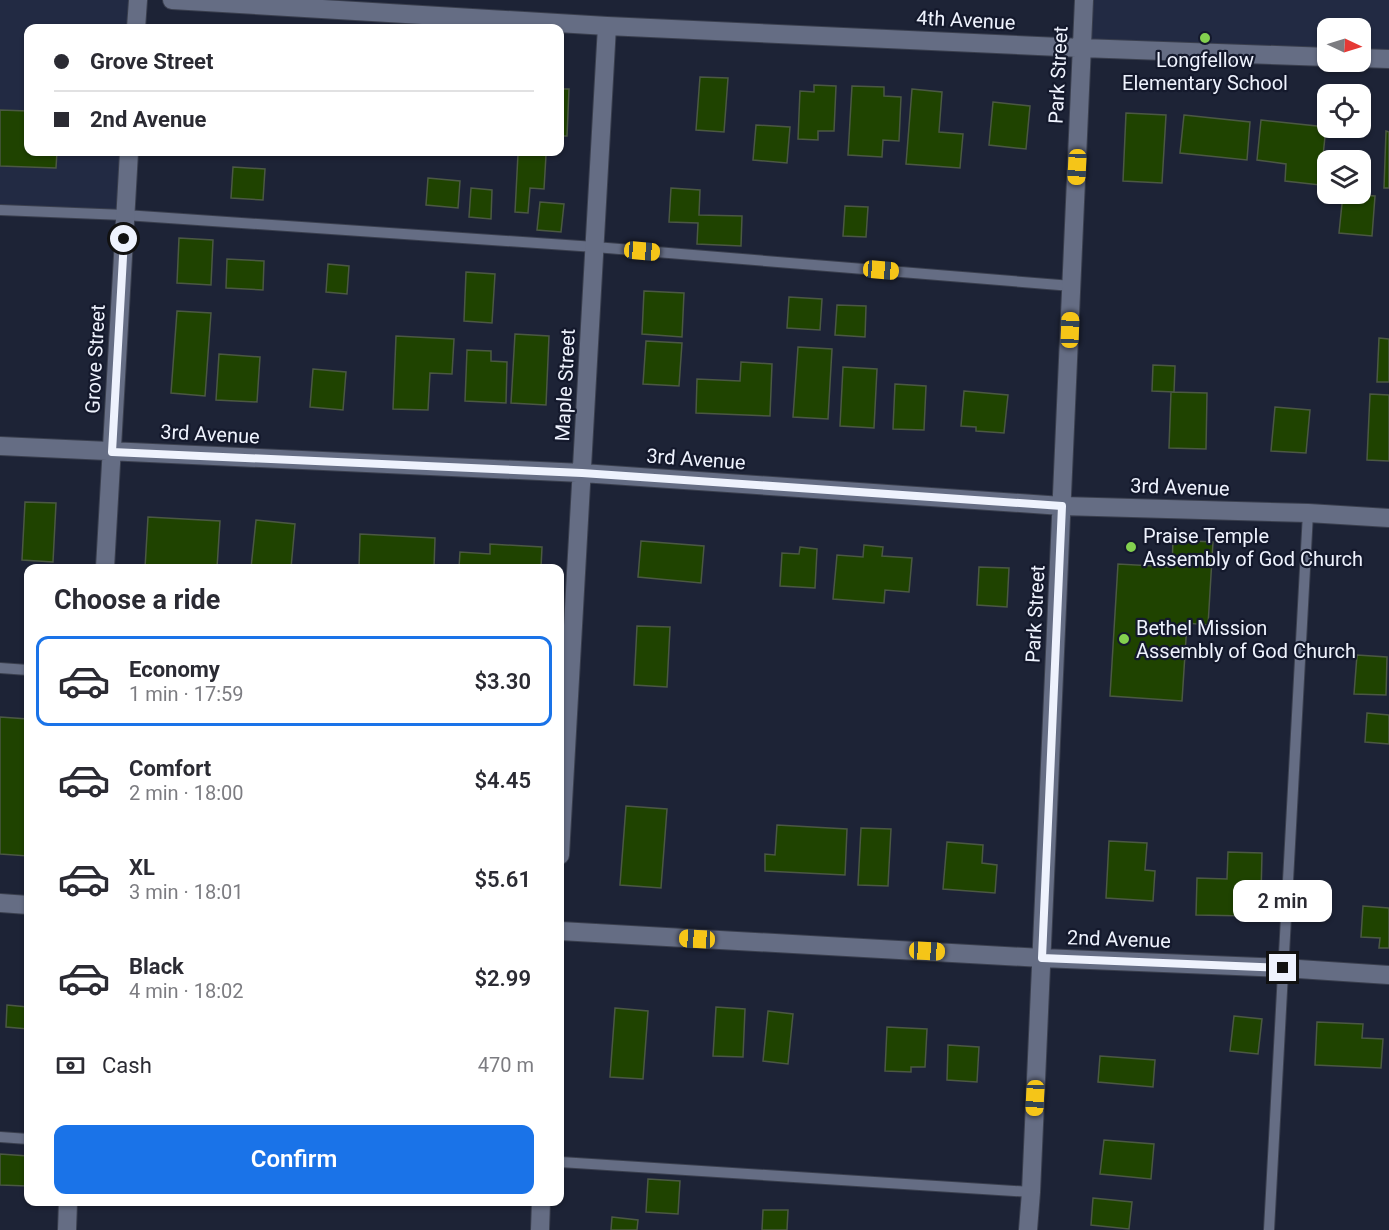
<!DOCTYPE html>
<html lang="en">
<head>
<meta charset="utf-8">
<style>
	:root { --surface:#fff; --page:#f7f7f7; --text:#2b2b33; --muted:#7c7c81; --line:#e1e1e2; --accent:#1a73e8 }
	body { margin:0; font-family:Roboto,sans-serif; background:var(--page); color:var(--text); height:100vh; display:flex; flex-direction:column; font-size:22px; white-space:nowrap }
	* { box-sizing:border-box; margin:0 }
	p { font-size:20px; color:var(--muted) }
	.icon { flex:none; width:33px; height:33px; fill:none; stroke:currentColor; stroke-width:2; stroke-linecap:round; stroke-linejoin:round }
	.map { position:relative; flex:1; overflow:hidden }
	.sheet { position:absolute; left:24px; top:564px; width:540px; height:642px; display:flex; flex-direction:column; background:var(--surface); border-radius:12px; box-shadow:0 2px 4px #0004 }
	.sheet>* { flex:none }
	.guide { position:absolute; left:24px; top:24px; width:540px; height:132px; border-radius:12px; box-shadow:0 2px 4px #0004; display:grid; align-content:center; height:132px; padding:0 30px; background:var(--surface) }
	.needle { width:39px; rotate:94deg }
	.tools { position:absolute; left:1317px; top:18px; display:grid; gap:12px }
	.tools a { display:grid; place-items:center; width:54px; height:54px; border-radius:12px; background:var(--surface); box-shadow:0 2px 4px #0004; font-size:30px }
	.end { position:absolute; width:27px; height:27px; margin:-14px; border:8px solid #eef2fd; background:#111; box-shadow:0 0 0 3px #111 }
	.from { border-radius:50% }
	.bubble { position:absolute; height:42px; border-radius:12px; background:var(--surface); box-shadow:0 2px 4px #0004; font-size:20px; font-weight:600; line-height:42px; text-align:center }
	.car { position:absolute; width:18px; height:36px; margin:-18px -9px; border-radius:8px; box-shadow:0 0 4px 2px #0007; background:linear-gradient(#f5c518 24%,#345 0 40%,#f5c518 0 76%,#345 0 86%,#f5c518 0) }
	.guide b { display:flex; align-items:center; gap:21px; height:57px; font-size:22px }
	.guide b+b { border-top:2px solid var(--line) }
	.guide i { width:15px; height:15px; background:var(--text) }
	ul { padding:0; list-style:none }
	li { display:flex; align-items:center; gap:18px; height:90px; margin:0 12px 9px; padding:0 18px; border:3px solid transparent; border-radius:12px }
	li div { flex:1 }
	li b { display:block; font-size:22px }
	li em { font-style:normal; font-weight:600 }
	li.active { border-color:var(--accent) }
	li>.icon { width:54px; height:54px; stroke-width:1.5 }
	h2 { padding:0 30px; font-size:27px; line-height:72px }
	.pay { display:flex; align-items:center; gap:15px; height:66px; padding:0 30px; font-size:22px }
	.pay p { margin-inline-start:auto }
	.primary-button { display:flex; gap:12px; margin-top:auto; padding:12px 30px }
	.primary-button a { flex:1; height:69px; border-radius:12px; background:var(--accent); color:#fff; font-size:24px; font-weight:600; line-height:69px; text-align:center }
	.map>svg:first-child { display:block }
</style>
</head>
<body>
<div class="map">
<svg width="1389" height="1230" viewBox="0 0 1389 1230">
	<rect width="100%" height="100%" fill="#1d2336"/>
	<path fill="#222a43" d="M0,0H138L136,28H28V152H129L125,215L0,210Z
		M1084,0H1389V59L1361,58L1360,28H1328L1327,57L1082,48Z"/>
	<path fill="#1f4300" stroke="#4b5843" stroke-width="1.5" d="M700,77L728,78L724,132L696,130Z
		M814,85L836,86L834,131H818V140L798,139L800,91L814,92Z
		M852,86L884,87V96L901,97L899,141L883,140L882,157L848,155Z
		M560,89H569L567,136H560Z
		M912,89L942,92L939,132L963,134L960,168L906,164Z
		M993,102L1030,106L1026,149L989,145Z
		M0,110L28,111V152H57L56,168L0,166Z
		M1126,113L1166,115L1162,183L1123,181Z
		M1184,115L1250,122L1247,160L1180,153Z
		M1261,120L1326,127L1320,185L1285,181L1286,164L1257,160Z
		M756,125L790,127L787,163L753,160Z
		M1386,131L1389,132V188H1384Z
		M518,154L546,155L544,189L530,188L528,213L515,212Z
		M233,167L265,169L263,200L231,198Z
		M428,178L460,181L458,208L426,205Z
		M471,188L492,190L491,219L469,217Z
		M671,188L700,190L699,215L742,216L741,246L697,244L698,223L669,222Z
		M1343,194L1375,196L1372,236L1339,233Z
		M540,202L564,204L561,232L537,230Z
		M845,206L868,207L866,237L843,236Z
		M179,238L213,240L211,285L177,283Z
		M227,259L264,261L263,290L226,288Z
		M328,264L349,266L347,294L326,292Z
		M466,272L495,274L492,323L464,321Z
		M644,291L684,293L682,337L642,334Z
		M789,297L822,299L820,330L787,328Z
		M837,305L866,306L865,337L835,335Z
		M177,311L211,313L205,396L171,393Z
		M515,334L549,336L546,405L511,403Z
		M396,336L454,339L452,374L430,373L428,410L393,409Z
		M1379,338L1389,339V382H1377Z
		M646,341L682,343L679,386L643,384Z
		M798,347L832,349L828,419L793,417Z
		M467,350L491,351V361L507,362L506,403L465,401Z
		M219,354L260,357L257,402L216,400Z
		M741,362L772,364L770,416L696,413L697,379L740,381Z
		M1153,365L1175,366L1174,392L1152,391Z
		M843,367L877,369L874,428L840,426Z
		M313,369L346,372L343,410L310,407Z
		M895,384L926,386L924,430L893,429Z
		M964,391L1008,395L1004,433L976,431V427L961,426Z
		M1171,392L1207,393L1206,449L1169,448Z
		M1370,394L1389,395V461L1367,460Z
		M1275,407L1310,410L1306,453L1271,451Z
		M25,502L56,503L53,562L22,560Z
		M148,517L220,521L217,568H145Z
		M256,520L295,524L291,568H251Z
		M360,534L435,538L434,568H359Z
		M1173,540L1213,542L1208,625L1187,623L1182,701L1110,696L1118,564L1172,567Z
		M641,541L704,546L701,583L638,577Z
		M490,544L542,547L541,568H459L460,552L490,554Z
		M864,545L883,547L882,556L912,558L909,592L885,590L884,603L833,599L837,555L863,557Z
		M800,547L817,549L815,588L780,586L782,553L799,554Z
		M979,567L1009,568L1007,607L977,605Z
		M637,626L670,627L667,687L634,685Z
		M1357,655L1387,657L1386,695L1354,694Z
		M1367,713L1389,715V744L1365,742Z
		M0,717L28,719V856L0,854Z
		M626,806L667,809L661,888L620,885Z
		M777,825L847,829L845,875L765,871V854L775,855Z
		M861,828L891,829L888,886L858,885Z
		M1109,841L1147,843L1145,870L1155,871L1153,901L1106,898Z
		M947,842L983,845L982,863L997,865L995,893L943,889Z
		M1228,852L1262,853L1261,897H1249L1248,916L1196,915L1197,878L1227,879Z
		M1363,906L1389,908V948H1379L1380,938L1361,937Z
		M7,1005L28,1007V1029L6,1027Z
		M716,1007L745,1009L743,1057L713,1056Z
		M615,1008L648,1011L643,1079L610,1077Z
		M768,1011L793,1014L788,1064L763,1061Z
		M1234,1016L1262,1019L1258,1054L1230,1051Z
		M1317,1022L1363,1024L1362,1038L1383,1039L1381,1068L1315,1065Z
		M887,1027L927,1029L925,1067H911V1072L885,1071Z
		M948,1045L979,1047L977,1082L947,1080Z
		M1100,1056L1155,1060L1153,1087L1098,1082Z
		M1104,1140L1154,1144L1151,1179L1100,1174Z
		M0,1154L28,1156V1186L0,1185Z
		M648,1179L680,1181L678,1214L646,1212Z
		M1093,1198L1132,1202L1129,1229L1091,1225Z
		M763,1210H788L787,1230H762Z
		M612,1217L638,1220L637,1230H611Z"/>
	<g fill="none" stroke-linecap="round" stroke-linejoin="round">
		<defs>
			<path id="lane" d="M0,210L125,215L595,247L1072,286
				M0,668L28,670
				M0,1137L28,1139
				M560,1162L1031,1192
				M1269,1230L1308,513"/>
			<path id="street" d="M172,0L607,26L1082,48L1328,57
				M136,28L138,0
				M1360,58L1389,59
				M0,446L582,473L1062,506L1308,513L1389,518
				M105,568L129,152
				M560,855L607,26
				M0,903L28,905
				M560,931L1042,958L1283,968L1389,975
				M67,1230L68,1202
				M540,1230L541,1202
				M1028,1230L1031,1192L1084,0"/>
		</defs>
		<use href="#lane" stroke="#3a3f4e" stroke-width="12"/>
		<use href="#street" stroke="#3a3f4e" stroke-width="20"/>
		<use href="#lane" stroke="#656d84" stroke-width="10"/>
		<use href="#street" stroke="#656d84" stroke-width="18"/>
	</g>
	<g fill="none" stroke-linecap="round" stroke-linejoin="round">
		<path stroke="#eef2fd" stroke-width="8" d="M124,239L112,452L582,473L1062,506L1042,958L1283,968"/>
	</g>
	<g fill="#83d04f" stroke="#14192c" stroke-width="2">
		<circle cx="1205" cy="38" r="6"/>
		<circle cx="1131" cy="547" r="6"/>
		<circle cx="1124" cy="639" r="6"/>
	</g>
	<g text-anchor="middle" dominant-baseline="central" stroke-width="4.5" stroke-linejoin="round" paint-order="stroke">
		<g font-size="20" fill="#eef2fd" stroke="#14192c">
			<text transform="translate(966 20) rotate(3)">4th Avenue</text>
			<text transform="translate(1058 75) rotate(-87)">Park Street</text>
			<text transform="translate(95 359) rotate(-87)">Grove Street</text>
			<text transform="translate(565 385) rotate(-87)">Maple Street</text>
			<text transform="translate(210 434) rotate(3)">3rd Avenue</text>
			<text transform="translate(696 459) rotate(4)">3rd Avenue</text>
			<text transform="translate(1180 487) rotate(2)">3rd Avenue</text>
			<text transform="translate(1035 614) rotate(-87)">Park Street</text>
			<text transform="translate(1119 939) rotate(2)">2nd Avenue</text>
		</g>
		<g font-size="20" fill="#eef2fd" stroke="#14192c" text-anchor="start">
			<text x="1205" y="60" text-anchor="middle">Longfellow<tspan x="1205" dy="23">Elementary School</tspan></text>
			<text x="1143" y="536">Praise Temple<tspan x="1143" dy="23">Assembly of God Church</tspan></text>
			<text x="1136" y="628">Bethel Mission<tspan x="1136" dy="23">Assembly of God Church</tspan></text>
		</g>
	</g>
</svg>
<div class="tools">
<a><svg class="needle" viewBox="-14 -14 28 28"><path d="M0-13l5 13h-10z" fill="#e53935"/><path d="M0 13l5-13h-10z" fill="#7c7c81"/></svg></a>
<a><svg class="icon" aria-label="locate" viewBox="0 0 24 24"><circle cx="12" cy="12" r="6"/><path d="M12 2v4M12 18v4M2 12h4M18 12h4"/></svg></a>
<a><svg class="icon" aria-label="layers" viewBox="0 0 24 24"><path d="M12 4l9 5-9 5-9-5zM3 14l9 5 9-5"/></svg></a>
</div>
<i class="end from" style="left:124px;top:239px"></i>
<i class="end" style="left:1283px;top:968px"></i>
<div class="bubble" style="left:1233px;top:880px;width:99px">2 min</div>
<i class="car" style="left:1077px;top:167px;rotate:183deg"></i>
<i class="car" style="left:642px;top:251px;rotate:95deg"></i>
<i class="car" style="left:881px;top:270px;rotate:95deg"></i>
<i class="car" style="left:1070px;top:330px;rotate:2deg"></i>
<i class="car" style="left:697px;top:939px;rotate:273deg"></i>
<i class="car" style="left:927px;top:951px;rotate:93deg"></i>
<i class="car" style="left:1035px;top:1098px;rotate:183deg"></i>
<div class="guide">
<b><i class="from"></i>Grove Street</b>
<b><i></i>2nd Avenue</b>
</div>
<section class="sheet">
<h2>Choose a ride</h2>
<ul>
<li class="active"><svg class="icon" aria-label="car" viewBox="0 0 24 24"><path d="M5 17H2v-5l4-1 3-4h7l3 4 3 1v5h-3M9 17h6M6 11h13"/><circle cx="7" cy="17" r="2"/><circle cx="17" cy="17" r="2"/></svg><div><b>Economy</b><p>1 min · 17:59</p></div><em>$3.30</em></li>
<li><svg class="icon" aria-label="car" viewBox="0 0 24 24"><path d="M5 17H2v-5l4-1 3-4h7l3 4 3 1v5h-3M9 17h6M6 11h13"/><circle cx="7" cy="17" r="2"/><circle cx="17" cy="17" r="2"/></svg><div><b>Comfort</b><p>2 min · 18:00</p></div><em>$4.45</em></li>
<li><svg class="icon" aria-label="car" viewBox="0 0 24 24"><path d="M5 17H2v-5l4-1 3-4h7l3 4 3 1v5h-3M9 17h6M6 11h13"/><circle cx="7" cy="17" r="2"/><circle cx="17" cy="17" r="2"/></svg><div><b>XL</b><p>3 min · 18:01</p></div><em>$5.61</em></li>
<li><svg class="icon" aria-label="car" viewBox="0 0 24 24"><path d="M5 17H2v-5l4-1 3-4h7l3 4 3 1v5h-3M9 17h6M6 11h13"/><circle cx="7" cy="17" r="2"/><circle cx="17" cy="17" r="2"/></svg><div><b>Black</b><p>4 min · 18:02</p></div><em>$2.99</em></li>
</ul>
<div class="pay"><svg class="icon" aria-label="cash" viewBox="0 0 24 24"><path d="M3 7h18v10H3z"/><circle cx="12" cy="12" r="2"/></svg>Cash<p>470 m</p></div>
<div class="primary-button"><a>Confirm</a></div>
</section>
</div>
</body>
</html>
